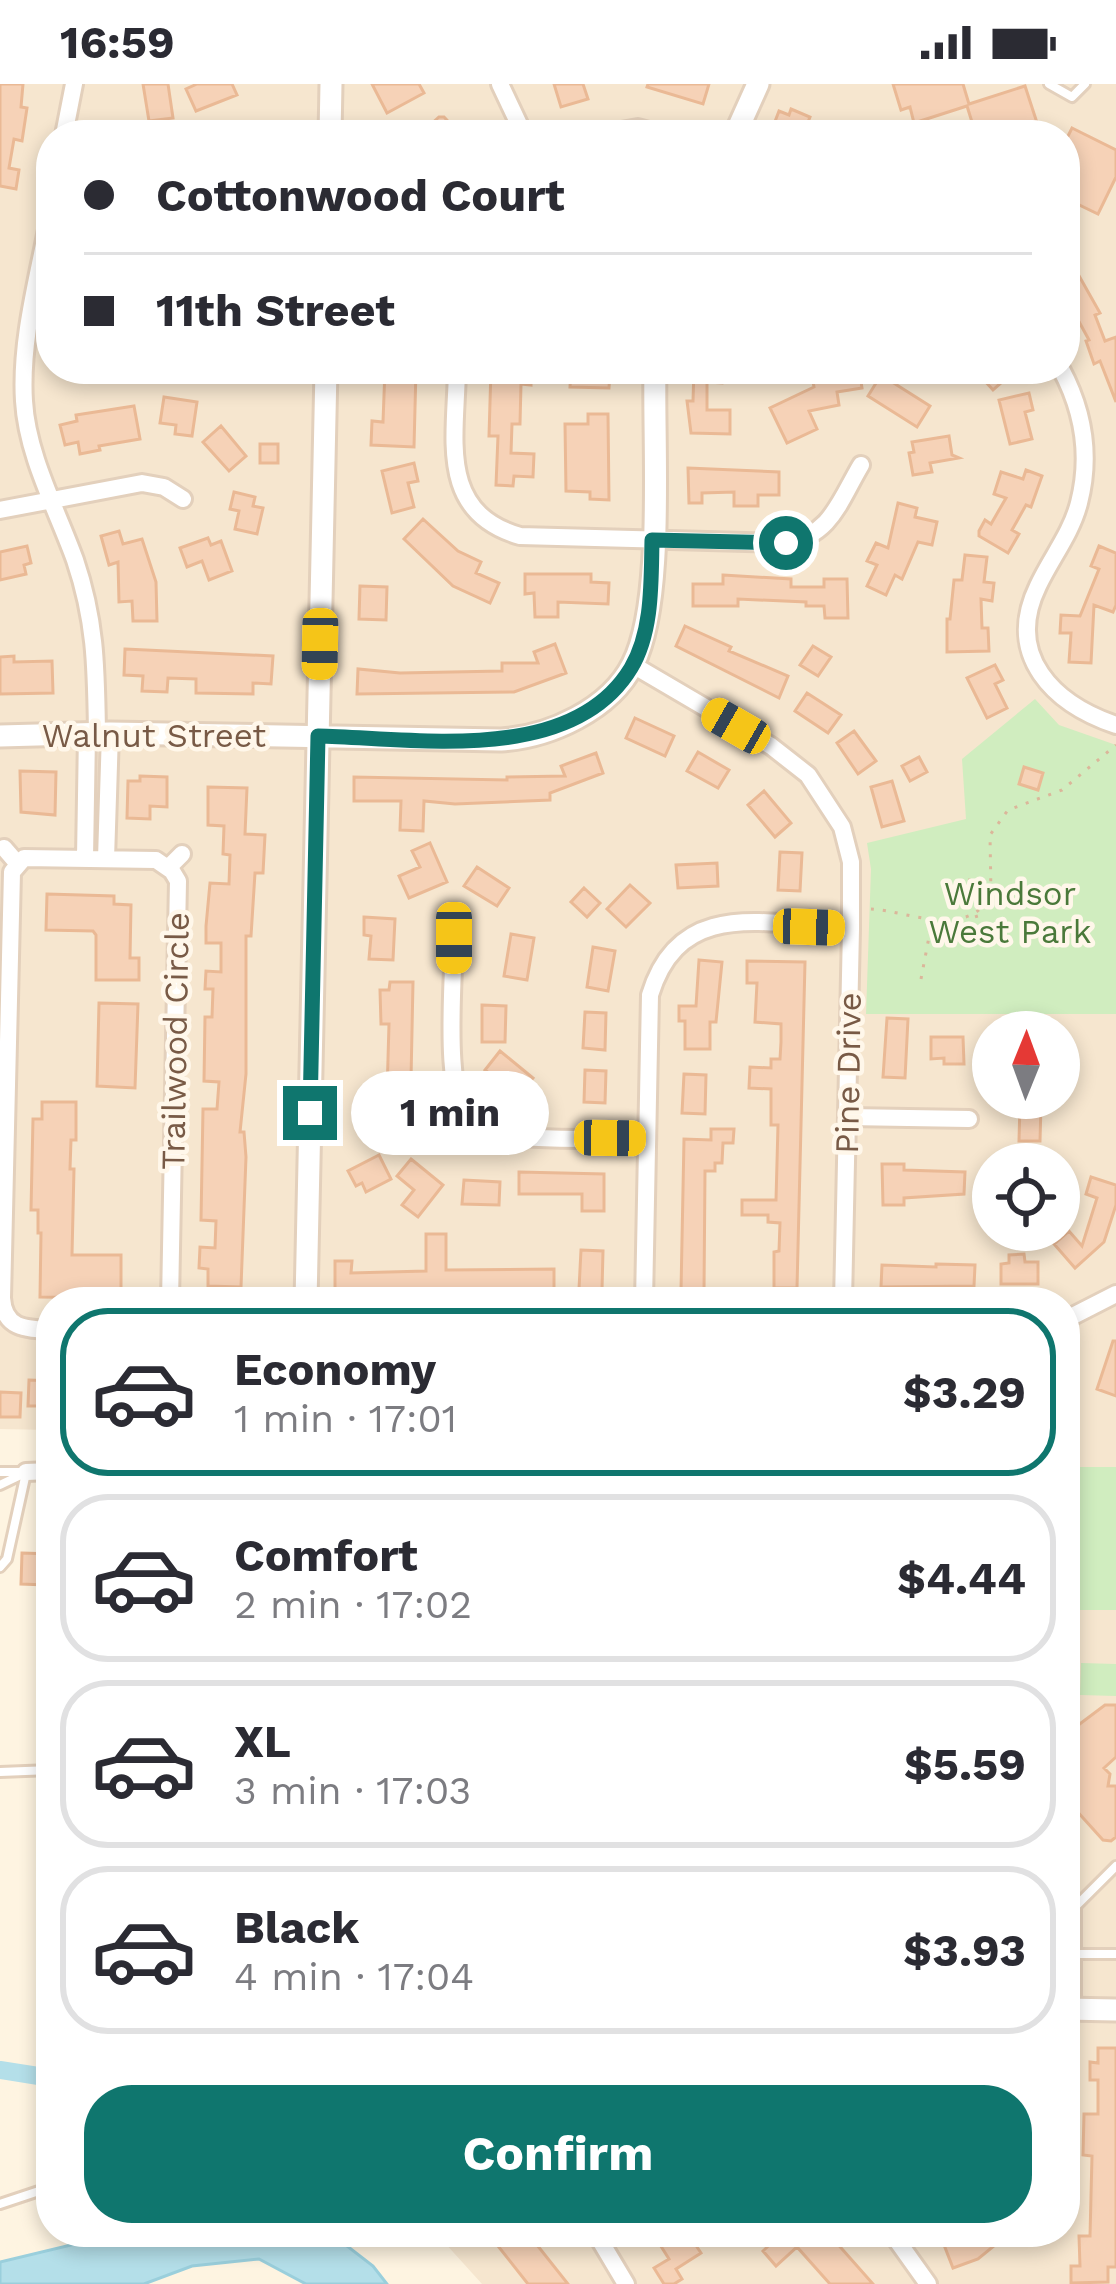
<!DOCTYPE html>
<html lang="en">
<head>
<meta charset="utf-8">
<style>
	:root { --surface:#fff; --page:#f7f7f7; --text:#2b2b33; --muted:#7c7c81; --line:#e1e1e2; --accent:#0f766e }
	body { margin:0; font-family:"Work Sans",sans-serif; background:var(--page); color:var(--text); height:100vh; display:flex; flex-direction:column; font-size:45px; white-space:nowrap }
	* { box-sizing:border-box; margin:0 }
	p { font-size:39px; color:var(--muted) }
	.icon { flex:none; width:66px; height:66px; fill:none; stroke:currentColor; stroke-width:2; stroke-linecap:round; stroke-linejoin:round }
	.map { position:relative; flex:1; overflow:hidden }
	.panel { position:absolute; left:36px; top:1203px; width:1044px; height:960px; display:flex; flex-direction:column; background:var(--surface); border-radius:48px; box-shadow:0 6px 18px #0003 }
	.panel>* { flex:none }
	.hud { position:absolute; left:36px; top:36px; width:1044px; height:264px; border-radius:48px; box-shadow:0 6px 18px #0003; display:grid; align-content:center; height:264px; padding:0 48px; background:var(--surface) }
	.needle { width:78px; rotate:1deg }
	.tools { position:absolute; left:972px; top:927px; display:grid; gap:24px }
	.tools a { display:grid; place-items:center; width:108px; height:108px; border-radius:50%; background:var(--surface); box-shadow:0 6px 18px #0003; font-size:60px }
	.end { position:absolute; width:54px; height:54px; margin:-27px; border:15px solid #0f766e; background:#fff; box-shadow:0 0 0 6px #fff }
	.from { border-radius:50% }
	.bubble { position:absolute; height:84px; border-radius:42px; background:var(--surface); box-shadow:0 6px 18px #0003; font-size:39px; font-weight:700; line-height:84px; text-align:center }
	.car { position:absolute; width:36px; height:72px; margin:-36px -18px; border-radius:15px; box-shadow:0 0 9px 3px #0007; background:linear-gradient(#f5c518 24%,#345 0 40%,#f5c518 0 76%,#345 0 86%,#f5c518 0) }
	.hud b { display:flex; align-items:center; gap:42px; height:114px; font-size:45px }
	.hud b+b { border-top:3px solid var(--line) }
	.hud i { width:30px; height:30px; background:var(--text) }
	ul { padding:21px 0 0; list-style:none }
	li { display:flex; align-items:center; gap:36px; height:168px; margin:0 24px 18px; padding:0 24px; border:6px solid var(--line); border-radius:48px }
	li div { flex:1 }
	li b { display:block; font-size:45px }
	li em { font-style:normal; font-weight:700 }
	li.selected { border-color:var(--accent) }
	li>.icon { width:108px; height:108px; stroke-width:1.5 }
	.primary-button { display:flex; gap:24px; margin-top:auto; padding:24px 48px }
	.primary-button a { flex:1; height:138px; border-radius:48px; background:var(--accent); color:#fff; font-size:48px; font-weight:700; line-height:138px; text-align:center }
	.status { display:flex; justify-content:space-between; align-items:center; height:84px; padding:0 60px; background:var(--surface); direction:ltr }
	.status svg { height:33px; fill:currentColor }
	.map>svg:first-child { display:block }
</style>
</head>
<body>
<div class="status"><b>16:59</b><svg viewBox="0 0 49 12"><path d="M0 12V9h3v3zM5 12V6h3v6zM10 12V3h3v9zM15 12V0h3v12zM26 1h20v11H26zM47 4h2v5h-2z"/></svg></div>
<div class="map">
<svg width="1116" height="2200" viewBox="0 0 1116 2200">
	<rect width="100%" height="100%" fill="#fef4e1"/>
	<path fill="#f6e6cf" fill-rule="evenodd" d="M0,0H1116V2200H482L435,2148H1065V1218H51V1346L0,1345ZM51,51H1065V285H51ZM993,948H1059V1014H993ZM993,1080H1059V1146H993Z"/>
	<path fill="#d0edbf" d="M1035,615L1059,641L1116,661V930H866L871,785L867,759L966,735L962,675Z
		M1065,1383H1116V1526H1065Z
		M1081,1579L1116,1580V1612L1080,1611Z"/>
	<path fill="#b4dfe9" stroke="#9acfdc" stroke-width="3" d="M125,2148H329L373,2182L387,2200H306L259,2175L192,2182L144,2200H0V2178Z"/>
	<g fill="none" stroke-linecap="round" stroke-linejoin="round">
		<path stroke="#b4dfe9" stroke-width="18" d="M0,1986L51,1994"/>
	</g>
	<path fill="#f6d2b7" stroke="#eab995" stroke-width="3" d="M0,0H23L21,23L27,24L22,57L14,55L9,84L19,86L16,105L0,102Z
		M143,0H168L173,34L149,37Z
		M197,0H232L237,11L196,27L186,5Z
		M372,0H419L424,9L387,29Z
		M554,0H583L588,15L561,23Z
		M648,0H709L703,20L647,3Z
		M893,0H963L969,20L1025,2L1041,51H976L967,22L914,39L910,23L901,26Z
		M791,25L810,33L808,38L834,51L771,48L779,27L789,31Z
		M439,33H444L461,51H419Z
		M1072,44L1116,66V93L1098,130L1065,114V58Z
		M1078,190L1100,229L1095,231L1105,257L1116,253V318L1100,277L1094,280L1086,257L1089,256L1065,212V197Z
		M385,285H416L414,363L371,361L372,337L383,338Z
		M491,285H531V301L521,300L520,340H512L511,369L534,370L533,393L514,392L513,402L496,401L498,352H489Z
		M571,285L610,287L609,304L570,303Z
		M694,285H723L722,299L707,298V326H730V350L691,349L687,317H693Z
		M827,285H859L862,304L837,308L839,321L809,327L817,345L787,359L770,324L814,303L811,288Z
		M974,285H1017L993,306Z
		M881,291L930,322L917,343L868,312Z
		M1029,309L1033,326L1025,328L1032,355L1010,360L999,316Z
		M164,313L197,318L192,352L175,350L176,341L160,339Z
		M134,322L140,355L99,362L100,366L80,370L78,358L65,361L60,341L77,337L76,331Z
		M588,330H608L609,416L590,415V408L566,407L565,340H588Z
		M221,342L246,372L229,387L203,358Z
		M949,352L952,371L959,374L930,379L932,388L913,391L909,369L914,368L912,358Z
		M260,360H278V379H260Z
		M414,379L418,397L408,399L414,423L392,429L382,387Z
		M688,384L779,388V411H758V422H734V408L702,409V419H689Z
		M1026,386L1042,392L1031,423L1026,421L1012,446L1019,450L1008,469L979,452V447L985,436L991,440L1006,414L994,410L1001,388L1023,395Z
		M234,408L255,413L253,422L263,424L257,450L235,445L239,427L230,425Z
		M898,419L917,424L915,433L937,438L932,461L918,458L902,495L895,491L886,511L867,502L877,481L867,477L876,459L888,464Z
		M423,435L458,467L481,478L476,489L499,499L490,519L453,502L404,455Z
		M119,447L123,460L142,455L156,498L157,537H133L132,517L119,518L118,478L109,481L101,452Z
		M208,454L211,461L221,457L232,487L209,496L202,477L187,483L180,464Z
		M27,462L31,479L24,481L26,490L0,496V468Z
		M1099,462L1116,469V521L1113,528L1094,521L1091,579L1069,578L1071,549H1060L1061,531L1080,532L1099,485L1091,482Z
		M965,471L987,473L984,498L994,499L992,517L981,515L982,544H988L989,567L947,568V535H950L954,496H962Z
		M525,490H591V498L609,499L608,520L558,518V533H535L534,509L525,510Z
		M723,491L791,495V503H824V495H847L848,534H825L824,522H806V518L738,515V522H693V500H723Z
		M360,502L387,503L386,536L359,535Z
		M685,542L731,563L729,567L788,592L779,614L676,562Z
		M555,560L566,589L514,608L357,610L358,585L400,589L502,587V579H538L534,568Z
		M813,562L831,573L818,592L800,581Z
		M125,565L273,572L271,600L253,599V610L196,609V595L168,594L167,608L142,607L143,592L124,591Z
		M14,572V578L52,577L53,609L0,610V573Z
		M995,581L1003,596L995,600L1007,624L987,634L967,594Z
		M807,609L841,631L828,649L795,627Z
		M635,634L674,652L665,672L626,654Z
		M854,647L876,677L858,690L837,659Z
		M698,668L729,686L718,704L687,687Z
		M596,669L603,689L550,709V716L455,720L424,717L423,747L400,746L401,717H354V693L507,696V693L565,692L561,682Z
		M919,673L927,688L910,697L902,682Z
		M1024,683L1043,689L1038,706L1019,700Z
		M20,687L56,688L55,731L21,728Z
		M140,692L167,693V723L150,722V735L127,734L128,697H140Z
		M892,697L904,737L882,743L871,703Z
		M208,703L247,704L245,750L265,751L263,789H255L251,852H246V990L240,1048H244L246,1073L241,1203L208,1202V1185L199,1184L200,1163L215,1164L216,1137L201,1136L203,1025H217L219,998L204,997L205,933H212L213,905H205L206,887L221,888V859H206V842L210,799L229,800L230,771L223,770L224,742L208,741Z
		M764,707L791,739L775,753L748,721Z
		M430,759L447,798L409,814L399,792L420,783L412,767Z
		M780,768L802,769L800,807L778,806Z
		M717,779L718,802L678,804L676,781Z
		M477,783L509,804L497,822L464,802Z
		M630,801L650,819L626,843L607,825Z
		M584,804L600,819L587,833L571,818Z
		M47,810L114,812V820L131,821L130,874H139V896H96V851L93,847L46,846Z
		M364,833L395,835L393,876L369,875L371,852L364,851Z
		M511,850L534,854L527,896L504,892Z
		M593,863L615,867L608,907L587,903Z
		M699,876L722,878L716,938H710V965H685V937H679V922H696Z
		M747,877L805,878L797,1204H774V1168L779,1167L780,1139L768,1138V1131H742V1116H776L778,1041H771V1005L749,1004L750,983L771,984V975H780L781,958V940L755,938L757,899H747Z
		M390,898H413L411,995H401V1047H378V1010H387L389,940H381L380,906H389Z
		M99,919L138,920L135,1004L97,1002Z
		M482,921L506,922L505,958H482Z
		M585,928L606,929L605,966L583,964Z
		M887,934L908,935L905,994L883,993Z
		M931,953H963L964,980H944V974L931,975Z
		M500,967L533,994L518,1012L485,986Z
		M585,986L606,987L605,1019L584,1018Z
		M684,990L706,991L705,1030L682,1029Z
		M42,1018H76V1056H71L70,1085H74L72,1171H121V1214L40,1213L41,1149H38V1126H31L33,1035H42Z
		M1020,1020L1041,1021L1040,1057H1019Z
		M711,1045H734L733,1059H723L722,1079H715V1087H705L704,1208L681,1207L684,1055L711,1056Z
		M379,1071L391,1095L366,1108L362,1099L356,1102L348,1087Z
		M411,1075L443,1101L418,1133L402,1121L414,1106L397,1092Z
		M882,1080H904V1086L965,1088L964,1110L904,1114V1121H883Z
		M519,1088L604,1090V1127H582V1110H519Z
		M1091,1093L1116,1101V1121L1104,1158L1075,1184L1054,1160L1069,1147L1082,1162L1097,1114L1086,1110Z
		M464,1096L500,1098L499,1121L462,1120Z
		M426,1150H446V1186L554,1185V1209L335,1211V1177H352L351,1189L426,1187Z
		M581,1166L603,1167L602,1206L579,1205Z
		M1024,1170L1025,1178H1038V1200H1001V1180L1009,1179V1171Z
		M936,1180L975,1181L974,1202L881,1203L882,1181L936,1183Z
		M1113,1257H1116V1312L1097,1305Z
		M29,1296L51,1297V1322H28Z
		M0,1308L21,1309L20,1333H0Z
		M22,1469L51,1470V1495L46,1494V1501L21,1500Z
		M1105,1621H1116V1673L1104,1684L1110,1690L1108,1702H1116V1753L1111,1757L1103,1756L1065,1714V1651Z
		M1098,1964H1116V2183H1108V2198L1071,2199V2182H1080L1079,2152H1090L1092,2072L1083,2071L1084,2030H1098V1996H1090V1978L1098,1979Z
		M516,2148H553L537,2161L568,2200H528L498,2162Z
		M652,2148H687L701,2169L676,2185L682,2195L674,2200H664L654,2184L669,2175Z
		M783,2148H827L873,2200H830L797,2163L776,2182L763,2167Z
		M939,2148H1011L978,2175L953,2184Z"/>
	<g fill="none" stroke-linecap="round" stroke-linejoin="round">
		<defs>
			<path id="service" d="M1049,0L1072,13L1085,0
				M0,1388H24
				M0,1401L25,1389
				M0,1483L7,1475L26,1389
				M0,1688L51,1686
				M1076,1870H1116
				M1076,1920V1822L1116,1782
				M0,2120L51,2103"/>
			<path id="minor" d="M500,0L524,51
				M64,51L74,0
				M599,51L638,44L664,51
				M51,125C40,187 20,254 24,317C27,371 57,426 75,476C96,538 96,585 97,649
				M457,285C456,354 437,428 520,452L786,459C831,451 839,418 861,381
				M1061,285C1084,328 1091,372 1079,419C1071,450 1051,474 1038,502C1004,572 1054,620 1116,641
				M0,426L142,399L164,403L183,415
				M633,581L771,662L808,691L842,743L851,778V845L843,1218
				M4,764L17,779
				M85,774L87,650
				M106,775L110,649
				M168,784L182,770
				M454,854C454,893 441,1020 473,1043C496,1059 613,1054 647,1055
				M848,1033L969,1035
				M644,1218L650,911C680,812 768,841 851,845
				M1065,1236L1116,1210
				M51,1246C24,1245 4,1244 2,1214L12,788L24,774L156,776L172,787L178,797L170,1218
				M26,1388L51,1387
				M595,2148L626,2200
				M891,2148L928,2200"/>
			<path id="tertiary" d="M330,51L331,0
				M735,51L758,0
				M0,652L110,649L501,656C549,653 610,626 633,580C665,517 653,361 655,285
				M306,1218L326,285
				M1065,1925L1116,1926"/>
		</defs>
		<use href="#service" stroke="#e3d0bc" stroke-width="14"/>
		<use href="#minor" stroke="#e3d0bc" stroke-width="22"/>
		<use href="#tertiary" stroke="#e3d0bc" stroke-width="27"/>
		<path stroke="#dbb69a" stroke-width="3" stroke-dasharray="3 9" stroke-linecap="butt" d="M968,796L989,797
			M871,825C908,827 967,856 991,811L990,751L1008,726L1062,706L1116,661
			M976,831L984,857
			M921,895L932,837"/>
		<use href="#service" stroke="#fff" stroke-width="8"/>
		<use href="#minor" stroke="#fff" stroke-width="16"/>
		<use href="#tertiary" stroke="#fff" stroke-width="21"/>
	</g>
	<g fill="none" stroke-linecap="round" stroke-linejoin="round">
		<path stroke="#0f766e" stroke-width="15" d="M310,1029L318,652C415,654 572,682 631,584C653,547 651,497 652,456L786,459"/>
	</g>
	<g text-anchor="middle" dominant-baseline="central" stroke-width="9" stroke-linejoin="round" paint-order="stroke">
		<g font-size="33" fill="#785a46" stroke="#fff7ea">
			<text x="154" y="651">Walnut Street</text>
			<text transform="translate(175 957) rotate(-89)">Trailwood Circle</text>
			<text transform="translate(848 989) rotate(-89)">Pine Drive</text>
		</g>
		<g font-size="33" fill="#4a793a" stroke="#fff7ea">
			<text x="1010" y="809">Windsor<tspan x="1010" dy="38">West Park</tspan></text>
		</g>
	</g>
</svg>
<div class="tools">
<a><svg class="needle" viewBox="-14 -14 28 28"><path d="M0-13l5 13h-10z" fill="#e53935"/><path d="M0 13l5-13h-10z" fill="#7c7c81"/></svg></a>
<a><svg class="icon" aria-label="locate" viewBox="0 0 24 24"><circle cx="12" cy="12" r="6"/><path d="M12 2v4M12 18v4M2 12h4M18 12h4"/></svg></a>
</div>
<i class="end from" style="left:786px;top:459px"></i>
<i class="end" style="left:310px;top:1029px"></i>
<div class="bubble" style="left:351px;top:987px;width:198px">1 min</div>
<i class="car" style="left:320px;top:560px;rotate:181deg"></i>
<i class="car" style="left:736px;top:642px;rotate:300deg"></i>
<i class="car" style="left:809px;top:843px;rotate:92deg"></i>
<i class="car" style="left:454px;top:854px;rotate:180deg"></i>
<i class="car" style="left:610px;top:1054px;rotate:91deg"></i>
<div class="hud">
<b><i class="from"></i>Cottonwood Court</b>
<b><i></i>11th Street</b>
</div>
<section class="panel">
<ul>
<li class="selected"><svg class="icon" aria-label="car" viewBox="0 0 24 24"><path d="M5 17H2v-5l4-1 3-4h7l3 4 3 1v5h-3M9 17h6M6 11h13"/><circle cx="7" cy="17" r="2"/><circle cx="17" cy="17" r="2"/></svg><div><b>Economy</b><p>1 min · 17:01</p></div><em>$3.29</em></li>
<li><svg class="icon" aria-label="car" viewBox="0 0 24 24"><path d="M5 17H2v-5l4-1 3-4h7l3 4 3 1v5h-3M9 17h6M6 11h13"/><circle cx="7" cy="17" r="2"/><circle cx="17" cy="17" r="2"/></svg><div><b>Comfort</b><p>2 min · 17:02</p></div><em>$4.44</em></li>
<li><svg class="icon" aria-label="car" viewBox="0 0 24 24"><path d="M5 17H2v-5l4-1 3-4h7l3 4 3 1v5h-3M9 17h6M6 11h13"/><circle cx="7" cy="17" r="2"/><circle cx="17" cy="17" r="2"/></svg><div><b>XL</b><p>3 min · 17:03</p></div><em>$5.59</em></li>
<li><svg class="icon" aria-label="car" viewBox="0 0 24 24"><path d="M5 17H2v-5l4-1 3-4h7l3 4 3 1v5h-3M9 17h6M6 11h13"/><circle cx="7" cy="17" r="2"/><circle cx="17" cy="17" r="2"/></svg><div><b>Black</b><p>4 min · 17:04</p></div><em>$3.93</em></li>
</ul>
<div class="primary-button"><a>Confirm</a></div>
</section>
</div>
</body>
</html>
